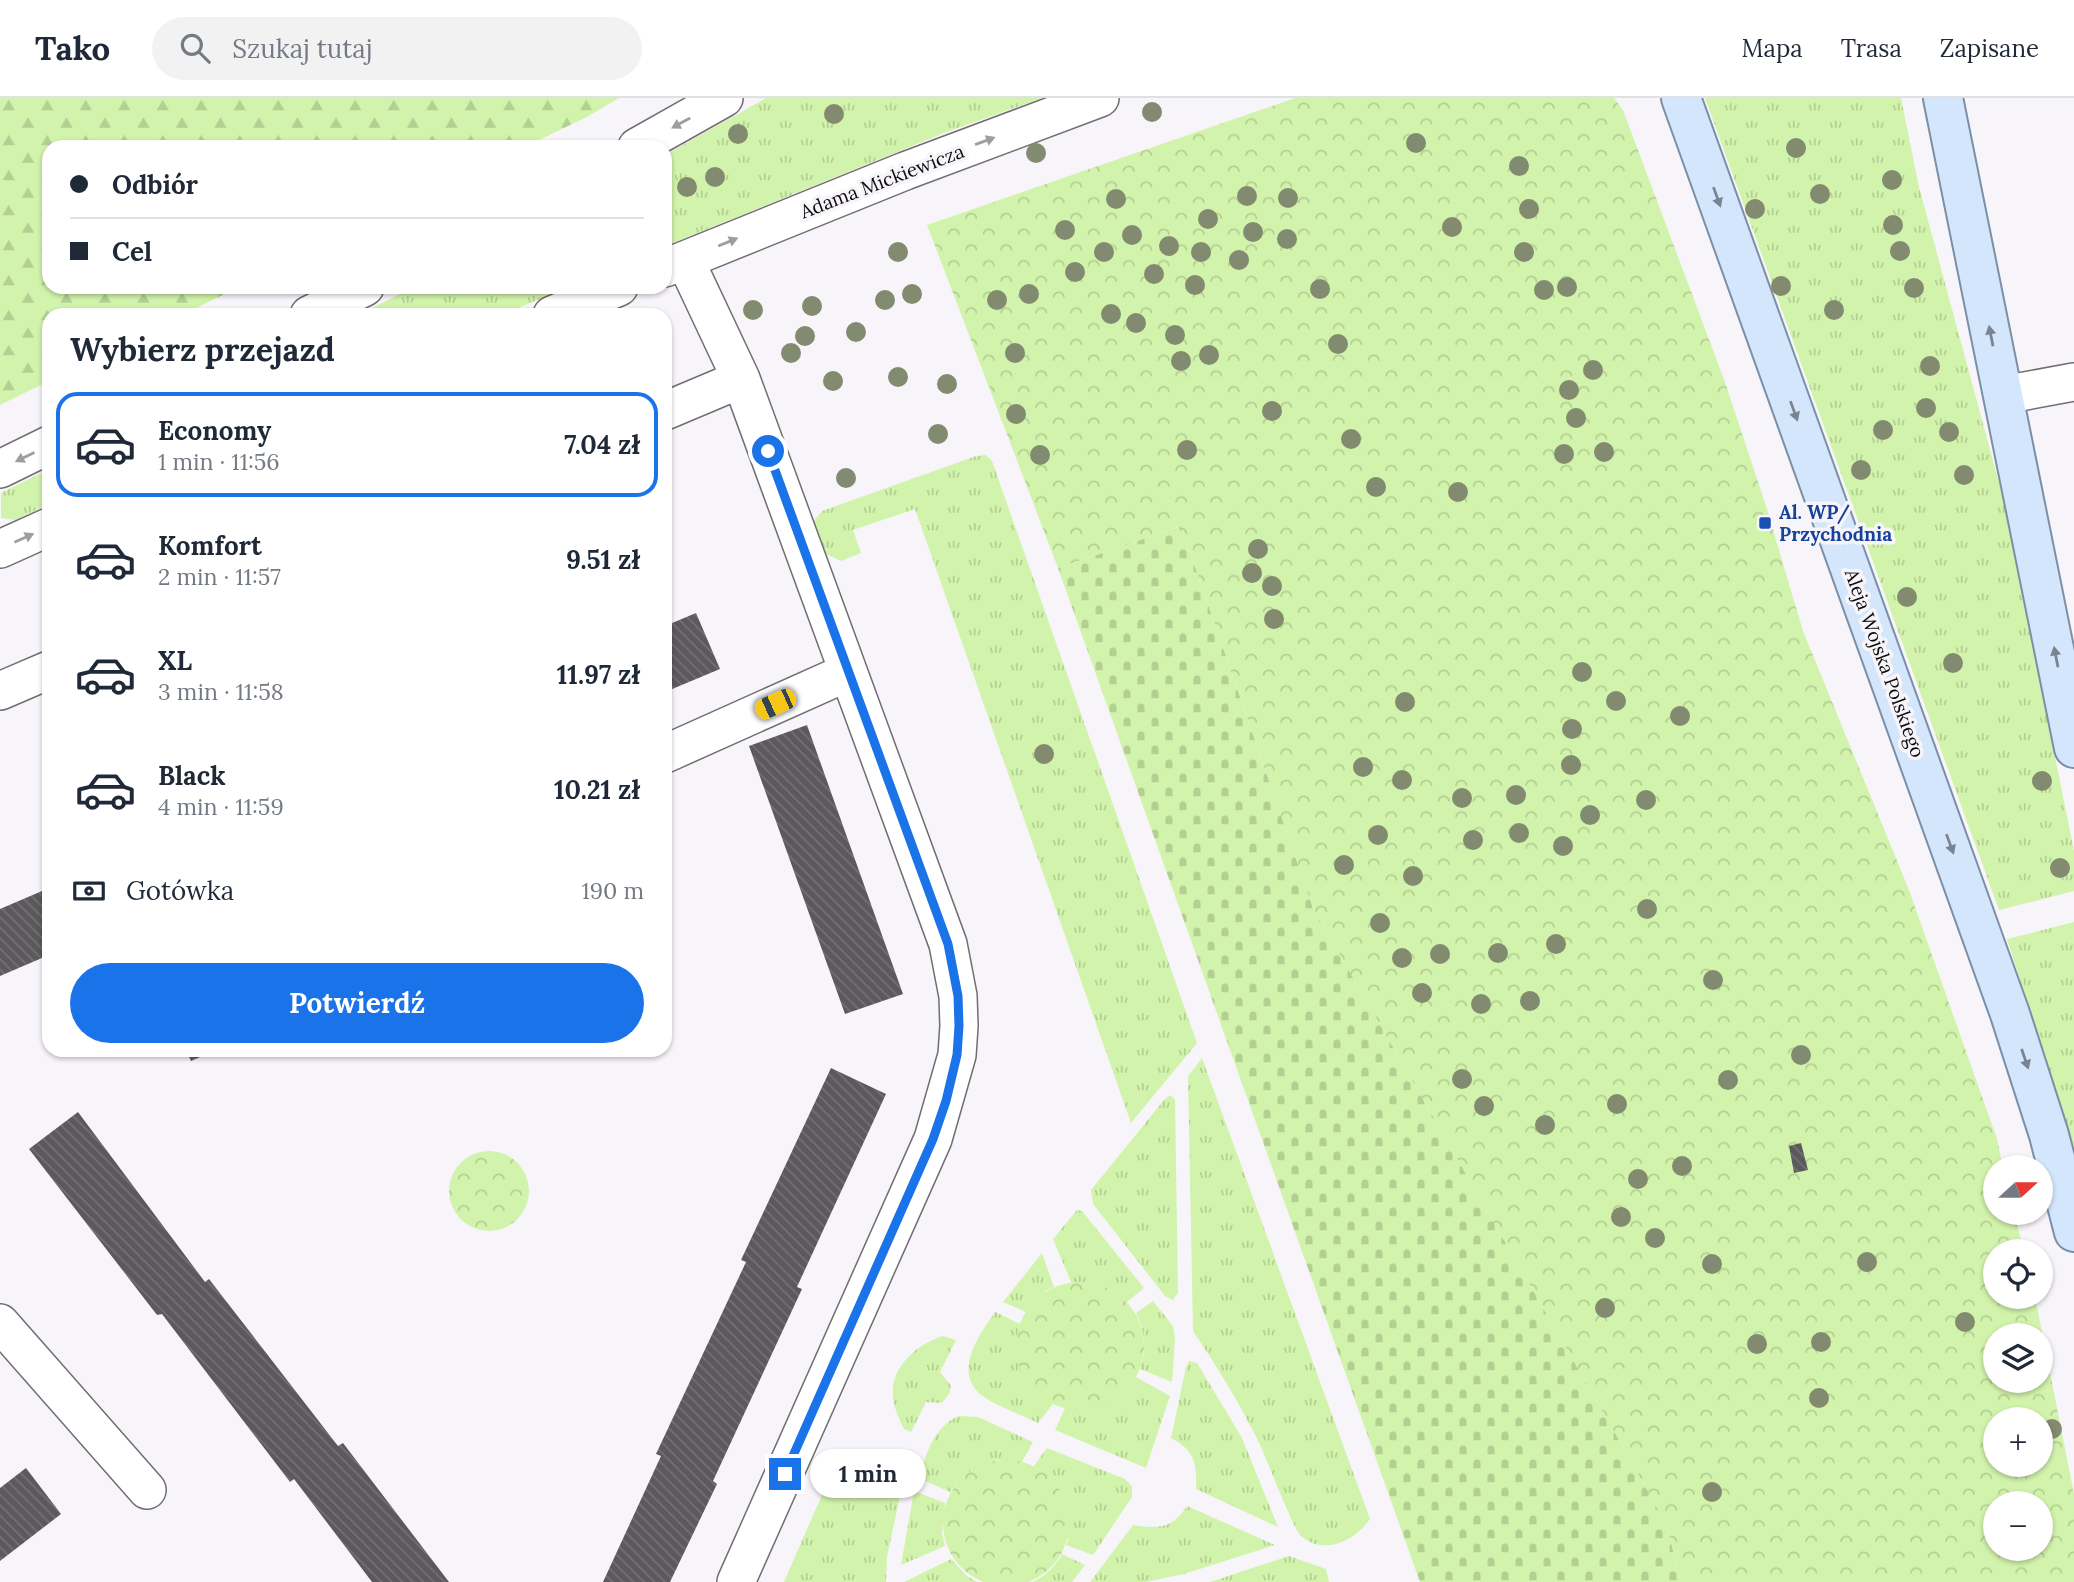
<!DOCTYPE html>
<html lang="pl">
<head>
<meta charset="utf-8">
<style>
	:root { --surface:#fff; --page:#f2f2f3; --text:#1f2937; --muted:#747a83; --line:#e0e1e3; --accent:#1a73e8 }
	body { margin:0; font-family:Lora,serif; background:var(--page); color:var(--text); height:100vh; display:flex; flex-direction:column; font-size:26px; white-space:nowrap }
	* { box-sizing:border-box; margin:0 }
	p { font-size:23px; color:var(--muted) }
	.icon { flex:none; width:38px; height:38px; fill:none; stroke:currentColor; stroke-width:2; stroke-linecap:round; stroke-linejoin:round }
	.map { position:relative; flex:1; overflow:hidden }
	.side { position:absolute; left:42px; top:210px; width:630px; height:749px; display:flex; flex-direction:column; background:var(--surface); border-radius:21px; box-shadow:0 2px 5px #0004 }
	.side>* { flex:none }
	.hud { position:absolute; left:42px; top:42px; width:630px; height:154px; border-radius:21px; box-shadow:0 2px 5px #0004; display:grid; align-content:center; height:154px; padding:0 28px; background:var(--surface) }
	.needle { width:46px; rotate:69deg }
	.buttons { position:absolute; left:1983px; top:1057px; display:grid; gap:14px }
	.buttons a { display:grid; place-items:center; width:70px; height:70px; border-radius:50%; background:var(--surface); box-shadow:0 2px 5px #0004; font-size:35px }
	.end { position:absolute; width:32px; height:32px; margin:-16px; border:9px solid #1a73e8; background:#fff; box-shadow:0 0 0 4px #fff }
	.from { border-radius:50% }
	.bubble { position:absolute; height:49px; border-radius:24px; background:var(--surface); box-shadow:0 2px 5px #0004; font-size:23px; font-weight:800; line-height:49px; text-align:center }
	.car { position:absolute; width:21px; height:42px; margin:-21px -10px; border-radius:9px; box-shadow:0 0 5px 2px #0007; background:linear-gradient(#f5c518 24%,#345 0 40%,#f5c518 0 76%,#345 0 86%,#f5c518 0) }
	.hud b { display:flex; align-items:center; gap:24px; height:66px; font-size:26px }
	.hud b+b { border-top:2px solid var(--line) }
	.hud i { width:18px; height:18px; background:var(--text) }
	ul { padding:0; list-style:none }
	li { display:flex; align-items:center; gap:21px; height:105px; margin:0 14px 10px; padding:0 14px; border:4px solid transparent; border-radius:21px }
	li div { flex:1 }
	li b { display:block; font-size:26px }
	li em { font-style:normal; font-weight:800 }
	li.selected { border-color:var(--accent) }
	li>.icon { width:63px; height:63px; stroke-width:1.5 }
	h2 { padding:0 28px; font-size:32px; line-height:84px }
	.pay { display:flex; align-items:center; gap:18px; height:77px; padding:0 28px; font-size:26px }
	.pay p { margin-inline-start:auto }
	.button { display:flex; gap:14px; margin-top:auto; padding:14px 28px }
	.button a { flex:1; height:80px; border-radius:42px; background:var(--accent); color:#fff; font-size:28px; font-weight:800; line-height:80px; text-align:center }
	header { display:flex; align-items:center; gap:42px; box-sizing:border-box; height:98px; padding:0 35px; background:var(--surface); border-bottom:2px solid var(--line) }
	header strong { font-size:33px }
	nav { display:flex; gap:38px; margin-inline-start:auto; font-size:24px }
	.search { width:490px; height:63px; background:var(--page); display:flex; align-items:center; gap:18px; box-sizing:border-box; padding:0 24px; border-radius:38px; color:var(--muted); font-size:26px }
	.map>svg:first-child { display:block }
</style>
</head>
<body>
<header>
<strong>Tako</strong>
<div class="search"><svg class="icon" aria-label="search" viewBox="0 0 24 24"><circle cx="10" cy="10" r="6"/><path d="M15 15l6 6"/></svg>Szukaj tutaj</div>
<nav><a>Mapa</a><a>Trasa</a><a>Zapisane</a></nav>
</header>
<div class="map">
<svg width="2074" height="1484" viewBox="0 0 2074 1484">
	<defs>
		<pattern id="grass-tufts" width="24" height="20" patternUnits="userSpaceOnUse" patternTransform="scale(1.75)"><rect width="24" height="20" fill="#d2f3ab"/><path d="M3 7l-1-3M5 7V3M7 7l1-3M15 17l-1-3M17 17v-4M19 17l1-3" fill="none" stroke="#b3cf92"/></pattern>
		<pattern id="forest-firs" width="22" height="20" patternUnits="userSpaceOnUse" patternTransform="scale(1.75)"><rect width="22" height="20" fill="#d2f3ab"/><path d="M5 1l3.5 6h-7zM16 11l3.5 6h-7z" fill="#b3cf92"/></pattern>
		<pattern id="cemetery-stones" width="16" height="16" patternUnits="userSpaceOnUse" patternTransform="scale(1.75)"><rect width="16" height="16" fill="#d2f3ab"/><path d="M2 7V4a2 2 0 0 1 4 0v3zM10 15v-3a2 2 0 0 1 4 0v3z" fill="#b3cf92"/></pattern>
		<pattern id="park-crowns" width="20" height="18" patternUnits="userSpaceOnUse" patternTransform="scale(1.75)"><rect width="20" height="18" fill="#d2f3ab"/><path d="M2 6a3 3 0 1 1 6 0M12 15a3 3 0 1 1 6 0" fill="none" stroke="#b3cf92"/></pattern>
		<pattern id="building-back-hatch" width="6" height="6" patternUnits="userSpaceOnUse" patternTransform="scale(1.75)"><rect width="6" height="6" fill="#5c595d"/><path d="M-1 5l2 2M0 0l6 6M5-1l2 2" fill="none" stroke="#727073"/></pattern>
	</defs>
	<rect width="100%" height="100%" fill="#f8f5fa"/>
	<path fill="url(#grass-tufts)" d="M766,0H1042L944,35L665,148V57Z
		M1705,0H1901L1919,89L2002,396L2074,753V793L1999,812Z
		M414,189H569L501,217H358Z
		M986,357L992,363L1197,945L1131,1025L915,411L853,432L861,455L841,463L824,455L812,425L822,413L976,358Z
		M49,371V406L15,422L1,420V395Z
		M2074,824V1051L2007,841Z
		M1202,960L1370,1421C1355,1443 1324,1458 1301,1438C1293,1431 1268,1364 1261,1349C1242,1309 1218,1270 1193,1233L1188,978Z
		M1170,997L1175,1001L1178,1195L1173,1202L1165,1198L1093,1106L1091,1092L1164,1002Z
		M1077,1112L1082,1113L1144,1190L1127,1204C1113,1191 1090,1183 1071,1184L1053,1141Z
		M1042,1155L1054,1189L1047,1192L1026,1214L1003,1204Z
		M1153,1203L1173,1228L1175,1240L1172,1284L1140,1271C1147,1252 1145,1233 1136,1215Z
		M995,1214L1020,1226L1018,1232L1042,1299L1053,1306L1038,1325C1022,1317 993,1307 980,1296C953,1272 980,1236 995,1214Z
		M943,1238L956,1242L940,1274L951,1288L949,1296L942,1305L926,1304L911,1334L904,1331C899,1321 894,1310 893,1299C890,1269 917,1246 943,1238Z
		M1189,1263L1197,1265L1242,1340L1278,1429L1196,1391C1197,1365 1195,1353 1171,1340L1186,1269Z
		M1136,1279L1170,1298L1146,1370L1055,1332L1065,1310C1094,1314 1121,1305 1136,1279Z
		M959,1318L978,1319L1033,1344L1022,1364L996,1362L954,1388L950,1394L919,1380C926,1356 934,1328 959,1318Z
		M1047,1350L1125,1381L1132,1388V1399L1093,1457L1066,1447L1068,1442L1044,1375L1034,1368Z
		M910,1351L887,1459L886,1484H784L828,1383L848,1380Z
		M914,1393L945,1405L942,1435L945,1448L901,1467Z
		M1187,1408L1275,1447L1184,1476L1146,1484H1090L1133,1427C1158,1431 1172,1431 1187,1408Z
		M1062,1456L1085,1467L1072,1484H1032C1045,1479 1056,1467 1062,1456Z
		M1289,1458L1326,1471L1329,1484H1210Z
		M951,1461L967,1478L977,1484H904Z"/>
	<path fill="url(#forest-firs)" d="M0,0H619L587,19L524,49H49V189H239L182,217H49V283L0,307Z"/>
	<path fill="url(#cemetery-stones)" d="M1181,428L1313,810L1630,1361L1667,1428L1681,1484H1420L1058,470Z"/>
	<path fill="url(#park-crowns)" fill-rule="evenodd" d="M1295,0H1614L1623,12L1725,284L1766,408L1803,533L1909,792L1997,1041L2003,1069H1995V1115H2014L2024,1153H1995V1199H2035L2074,1396V1484H1681L1667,1428L1630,1361L1313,810L1181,428L1058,470L927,127ZM1995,1237H2040V1283H1995ZM1995,1321H2040V1367H1995ZM1995,1405H2040V1451H1995Z
		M449 1093a40 40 0 1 1 80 0a40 40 0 1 1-80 0Z
		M1016 1248a64 64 0 1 1 128 0a64 64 0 1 1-128 0Z
		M943 1425a63 63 0 1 1 126 0a63 63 0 1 1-126 0Z"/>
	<path fill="url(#building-back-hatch)" d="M696,515L720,571L665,594V528Z
		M807,627L903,896L845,916L749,648Z
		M49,790V857L0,878V811Z
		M186,952H216L191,963Z
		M831,970L886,996L797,1189L802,1191L713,1383L717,1386L670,1484H603L661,1358L656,1356L746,1164L741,1162Z
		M78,1014L205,1184L209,1181L338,1348L343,1345L449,1484H372L294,1381L290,1384L162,1216L157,1217L29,1051Z
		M1801,1045L1808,1072L1794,1075L1789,1048Z
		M26,1370L61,1416L0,1463V1390Z"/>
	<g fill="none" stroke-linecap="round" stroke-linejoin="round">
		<defs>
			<path id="minor" d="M637,49L724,0
				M685,162L741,281L948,846L958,898L959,928L957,957L933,1041L736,1484
				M665,170L905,73L1100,0
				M309,217L365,189
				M552,217L619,189
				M2003,297L2074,284
				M665,313L741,281
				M0,371L49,347
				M0,451L49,429
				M0,593L49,572
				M665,656L848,574
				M0,1225L147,1392"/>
			<path id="major" d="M1681,0L2010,916L2049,1037L2074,1134
				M1943,0L2074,650"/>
		</defs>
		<use href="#minor" stroke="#706e71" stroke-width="40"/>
		<use href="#major" stroke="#7b8fa7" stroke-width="42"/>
		<use href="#minor" stroke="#fff" stroke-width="37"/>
		<use href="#major" stroke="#d3e6fc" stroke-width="38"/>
	</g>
	<g fill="#828b70">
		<circle cx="1152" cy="14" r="10"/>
		<circle cx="834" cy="16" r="10"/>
		<circle cx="738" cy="36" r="10"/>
		<circle cx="1416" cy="45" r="10"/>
		<circle cx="1796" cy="50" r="10"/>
		<circle cx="1036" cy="55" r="10"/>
		<circle cx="1519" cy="68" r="10"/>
		<circle cx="715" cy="79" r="10"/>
		<circle cx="1892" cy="82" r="10"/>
		<circle cx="687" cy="89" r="10"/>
		<circle cx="1820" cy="96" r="10"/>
		<circle cx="1247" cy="98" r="10"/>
		<circle cx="1288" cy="100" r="10"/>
		<circle cx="1116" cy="101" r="10"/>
		<circle cx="1529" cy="111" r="10"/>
		<circle cx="1755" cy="111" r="10"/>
		<circle cx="1208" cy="121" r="10"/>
		<circle cx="1893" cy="127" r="10"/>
		<circle cx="1452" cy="129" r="10"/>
		<circle cx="1065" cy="132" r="10"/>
		<circle cx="1253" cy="134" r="10"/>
		<circle cx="1132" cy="137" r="10"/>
		<circle cx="1287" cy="141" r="10"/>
		<circle cx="1169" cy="148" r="10"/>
		<circle cx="1900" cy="153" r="10"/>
		<circle cx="898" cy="154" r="10"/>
		<circle cx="1104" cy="154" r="10"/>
		<circle cx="1201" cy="154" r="10"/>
		<circle cx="1524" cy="154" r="10"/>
		<circle cx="1239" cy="162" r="10"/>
		<circle cx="1075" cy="174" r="10"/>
		<circle cx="1154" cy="176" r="10"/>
		<circle cx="1195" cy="187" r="10"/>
		<circle cx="1781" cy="188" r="10"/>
		<circle cx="1567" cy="189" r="10"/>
		<circle cx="1914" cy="190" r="10"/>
		<circle cx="1320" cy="191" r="10"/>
		<circle cx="1544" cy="192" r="10"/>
		<circle cx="912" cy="196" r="10"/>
		<circle cx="1029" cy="196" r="10"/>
		<circle cx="885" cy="202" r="10"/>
		<circle cx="997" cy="202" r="10"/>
		<circle cx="812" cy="208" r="10"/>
		<circle cx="753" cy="212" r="10"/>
		<circle cx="1834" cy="212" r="10"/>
		<circle cx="1111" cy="216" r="10"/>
		<circle cx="1136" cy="225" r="10"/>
		<circle cx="856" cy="234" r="10"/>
		<circle cx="1175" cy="237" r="10"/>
		<circle cx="805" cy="238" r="10"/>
		<circle cx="1338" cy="246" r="10"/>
		<circle cx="791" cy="255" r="10"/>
		<circle cx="1015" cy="255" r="10"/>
		<circle cx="1209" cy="257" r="10"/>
		<circle cx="1181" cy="263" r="10"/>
		<circle cx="1930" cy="268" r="10"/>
		<circle cx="1593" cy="272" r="10"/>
		<circle cx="898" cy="279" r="10"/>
		<circle cx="833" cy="283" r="10"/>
		<circle cx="947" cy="286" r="10"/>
		<circle cx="1569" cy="292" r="10"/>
		<circle cx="1926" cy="310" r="10"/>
		<circle cx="1272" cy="313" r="10"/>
		<circle cx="1016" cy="316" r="10"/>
		<circle cx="1576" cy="320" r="10"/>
		<circle cx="1883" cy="332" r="10"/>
		<circle cx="1949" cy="334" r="10"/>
		<circle cx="938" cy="336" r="10"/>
		<circle cx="1351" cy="341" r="10"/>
		<circle cx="1187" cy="352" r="10"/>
		<circle cx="1604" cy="354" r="10"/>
		<circle cx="1564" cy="356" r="10"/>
		<circle cx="1040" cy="357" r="10"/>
		<circle cx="1861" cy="372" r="10"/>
		<circle cx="1964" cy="377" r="10"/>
		<circle cx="846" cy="380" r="10"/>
		<circle cx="1376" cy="389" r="10"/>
		<circle cx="1458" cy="394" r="10"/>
		<circle cx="1258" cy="451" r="10"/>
		<circle cx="1252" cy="475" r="10"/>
		<circle cx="1272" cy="488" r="10"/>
		<circle cx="1907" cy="499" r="10"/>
		<circle cx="1274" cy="521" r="10"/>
		<circle cx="1953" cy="565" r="10"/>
		<circle cx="1582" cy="574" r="10"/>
		<circle cx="1616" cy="603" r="10"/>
		<circle cx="1405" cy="604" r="10"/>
		<circle cx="1680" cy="618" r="10"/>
		<circle cx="1572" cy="631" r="10"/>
		<circle cx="1044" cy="656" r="10"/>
		<circle cx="1571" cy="667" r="10"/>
		<circle cx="1363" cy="669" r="10"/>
		<circle cx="1402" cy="682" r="10"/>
		<circle cx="2042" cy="683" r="10"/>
		<circle cx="1516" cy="697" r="10"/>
		<circle cx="1462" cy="700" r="10"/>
		<circle cx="1646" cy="702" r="10"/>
		<circle cx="1590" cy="717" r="10"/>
		<circle cx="1519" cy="735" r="10"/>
		<circle cx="1378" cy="737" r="10"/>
		<circle cx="1473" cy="742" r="10"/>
		<circle cx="1563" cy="748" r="10"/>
		<circle cx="1344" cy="767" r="10"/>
		<circle cx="2060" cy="770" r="10"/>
		<circle cx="1413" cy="778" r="10"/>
		<circle cx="1647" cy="811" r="10"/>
		<circle cx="1380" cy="825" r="10"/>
		<circle cx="1556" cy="846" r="10"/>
		<circle cx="1498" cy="855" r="10"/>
		<circle cx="1440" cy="856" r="10"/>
		<circle cx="1402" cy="860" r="10"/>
		<circle cx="1713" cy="882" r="10"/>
		<circle cx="1422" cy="895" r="10"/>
		<circle cx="1530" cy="903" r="10"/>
		<circle cx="1481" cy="906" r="10"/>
		<circle cx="1801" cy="957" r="10"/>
		<circle cx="1462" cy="981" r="10"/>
		<circle cx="1728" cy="982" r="10"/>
		<circle cx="1617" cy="1006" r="10"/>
		<circle cx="1484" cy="1008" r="10"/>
		<circle cx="1545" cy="1027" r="10"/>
		<circle cx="1682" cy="1068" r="10"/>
		<circle cx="1638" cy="1081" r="10"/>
		<circle cx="1621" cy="1119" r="10"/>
		<circle cx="1655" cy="1140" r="10"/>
		<circle cx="1867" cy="1164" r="10"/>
		<circle cx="1712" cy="1166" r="10"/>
		<circle cx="1605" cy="1210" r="10"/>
		<circle cx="1965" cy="1224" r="10"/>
		<circle cx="1821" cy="1244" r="10"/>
		<circle cx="1757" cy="1246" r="10"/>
		<circle cx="1819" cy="1300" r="10"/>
		<circle cx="2052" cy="1331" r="10"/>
		<circle cx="1712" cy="1394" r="10"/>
	</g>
	<defs><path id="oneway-solid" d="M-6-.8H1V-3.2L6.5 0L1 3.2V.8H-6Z" transform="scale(1.75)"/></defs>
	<g fill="#9e9e9e">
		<use href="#oneway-solid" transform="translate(681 25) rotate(151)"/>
		<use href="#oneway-solid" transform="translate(985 43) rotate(-20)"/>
		<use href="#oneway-solid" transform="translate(728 144) rotate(-22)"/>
		<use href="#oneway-solid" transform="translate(25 359) rotate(154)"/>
		<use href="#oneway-solid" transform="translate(24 440) rotate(-24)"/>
	</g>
	<g fill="#7a8490">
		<use href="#oneway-solid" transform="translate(1717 99) rotate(70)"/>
		<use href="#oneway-solid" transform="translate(1991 238) rotate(-101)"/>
		<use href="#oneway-solid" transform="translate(1794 313) rotate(70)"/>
		<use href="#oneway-solid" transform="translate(2056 559) rotate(-101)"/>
		<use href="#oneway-solid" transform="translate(1950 746) rotate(70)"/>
		<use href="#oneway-solid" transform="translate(2025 961) rotate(71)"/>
	</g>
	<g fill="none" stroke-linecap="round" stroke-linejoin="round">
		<path stroke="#1a73e8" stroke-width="9" d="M768,353L948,846L958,898L959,928L957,957L946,1003L933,1041L785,1376"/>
	</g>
	<rect fill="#1a4fb4" stroke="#f8f5fa" stroke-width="2.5" x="1758" y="418" width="14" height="14" rx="3.5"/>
	<g text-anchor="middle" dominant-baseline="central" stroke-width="7" stroke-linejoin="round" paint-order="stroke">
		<g font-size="19" fill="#0d0c0d" stroke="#f8f5fa">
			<text transform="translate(882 83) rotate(-21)">Adama Mickiewicza</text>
			<text transform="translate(1885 565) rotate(70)">Aleja Wojska Polskiego</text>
		</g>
		<g font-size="19" font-weight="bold" fill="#164399" stroke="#f8f5fa" text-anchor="start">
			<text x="1779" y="414">Al. WP/<tspan x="1779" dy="22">Przychodnia</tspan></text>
		</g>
	</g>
</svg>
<div class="buttons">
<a><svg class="needle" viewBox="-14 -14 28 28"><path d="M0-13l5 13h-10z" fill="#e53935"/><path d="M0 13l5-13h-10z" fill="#747a83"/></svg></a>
<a><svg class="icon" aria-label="locate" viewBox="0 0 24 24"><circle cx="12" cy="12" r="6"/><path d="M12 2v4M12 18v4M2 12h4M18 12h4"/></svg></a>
<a><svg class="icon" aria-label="layers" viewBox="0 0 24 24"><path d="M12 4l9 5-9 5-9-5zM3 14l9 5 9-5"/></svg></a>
<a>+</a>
<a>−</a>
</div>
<i class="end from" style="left:768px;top:353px"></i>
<i class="end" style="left:785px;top:1376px"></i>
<div class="bubble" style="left:810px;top:1351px;width:116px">1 min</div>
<i class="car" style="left:775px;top:606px;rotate:246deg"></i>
<div class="hud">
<b><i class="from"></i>Odbiór</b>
<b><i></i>Cel</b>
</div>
<section class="side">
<h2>Wybierz przejazd</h2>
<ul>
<li class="selected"><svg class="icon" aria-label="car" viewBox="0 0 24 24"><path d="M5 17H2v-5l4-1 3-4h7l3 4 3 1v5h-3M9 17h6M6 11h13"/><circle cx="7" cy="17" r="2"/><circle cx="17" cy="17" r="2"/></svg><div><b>Economy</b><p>1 min · 11:56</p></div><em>7.04 zł</em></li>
<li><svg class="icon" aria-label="car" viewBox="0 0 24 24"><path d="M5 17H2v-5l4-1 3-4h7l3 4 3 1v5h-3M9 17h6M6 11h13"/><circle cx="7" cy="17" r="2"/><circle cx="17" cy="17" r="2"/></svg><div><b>Komfort</b><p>2 min · 11:57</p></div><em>9.51 zł</em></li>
<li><svg class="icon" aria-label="car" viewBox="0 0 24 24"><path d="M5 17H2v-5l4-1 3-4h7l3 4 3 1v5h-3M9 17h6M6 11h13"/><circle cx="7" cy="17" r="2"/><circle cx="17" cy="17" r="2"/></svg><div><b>XL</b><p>3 min · 11:58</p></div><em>11.97 zł</em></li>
<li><svg class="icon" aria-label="car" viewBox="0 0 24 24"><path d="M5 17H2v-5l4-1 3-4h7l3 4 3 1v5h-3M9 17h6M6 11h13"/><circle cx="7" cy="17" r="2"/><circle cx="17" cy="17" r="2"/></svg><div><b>Black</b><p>4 min · 11:59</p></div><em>10.21 zł</em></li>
</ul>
<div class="pay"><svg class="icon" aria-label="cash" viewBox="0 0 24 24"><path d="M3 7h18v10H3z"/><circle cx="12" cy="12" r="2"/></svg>Gotówka<p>190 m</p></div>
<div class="button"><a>Potwierdź</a></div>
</section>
</div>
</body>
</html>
